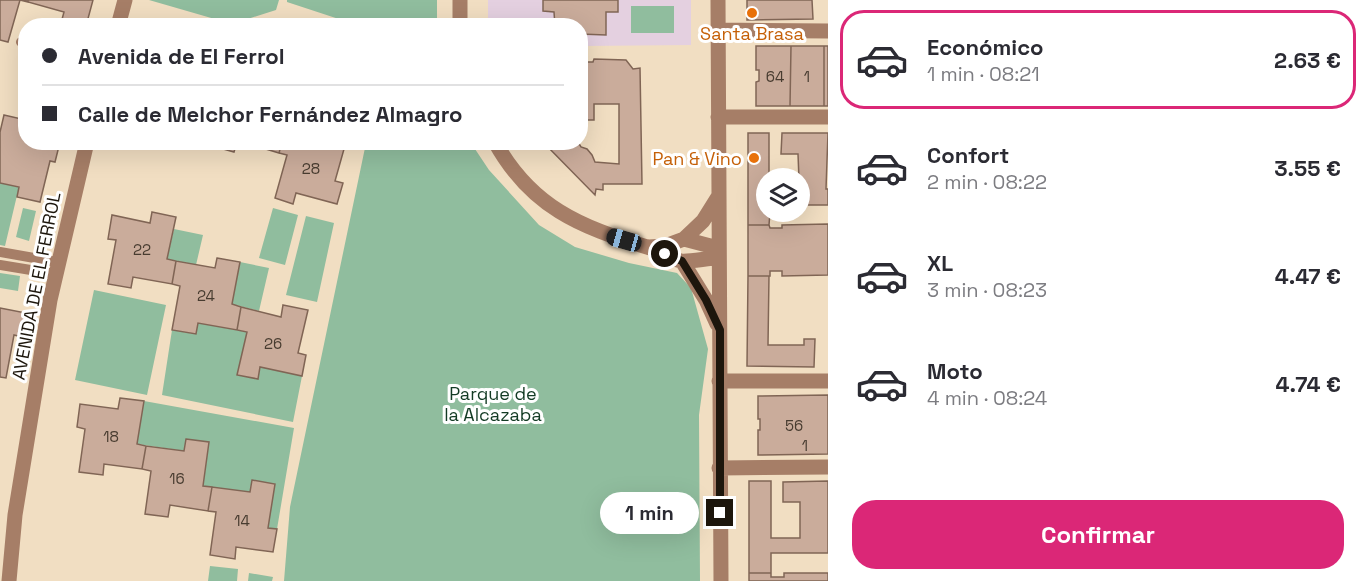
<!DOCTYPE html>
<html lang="es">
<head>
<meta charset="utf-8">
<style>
	:root { --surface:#fff; --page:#f7f7f7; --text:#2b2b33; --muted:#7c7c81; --line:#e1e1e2; --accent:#db2777 }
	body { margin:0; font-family:"Space Grotesk",sans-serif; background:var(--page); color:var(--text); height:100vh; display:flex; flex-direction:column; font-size:22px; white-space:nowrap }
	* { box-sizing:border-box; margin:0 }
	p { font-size:20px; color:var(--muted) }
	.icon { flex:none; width:33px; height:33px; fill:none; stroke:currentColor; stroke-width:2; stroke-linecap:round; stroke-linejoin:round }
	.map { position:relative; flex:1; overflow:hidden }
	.side { display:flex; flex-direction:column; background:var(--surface); width:540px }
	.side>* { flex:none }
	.top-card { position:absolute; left:18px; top:18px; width:570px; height:132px; border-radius:24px; box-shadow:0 6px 24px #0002; display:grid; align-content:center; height:132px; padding:0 24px; background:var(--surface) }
	.controls { position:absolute; left:756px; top:168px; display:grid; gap:12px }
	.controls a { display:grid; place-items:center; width:54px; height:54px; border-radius:50%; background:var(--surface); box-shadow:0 6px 24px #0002; font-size:30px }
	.end { position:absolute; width:27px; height:27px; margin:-14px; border:8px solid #1d160c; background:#fff; box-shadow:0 0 0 3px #fff }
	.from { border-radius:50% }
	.bubble { position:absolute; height:42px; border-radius:21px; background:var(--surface); box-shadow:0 6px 24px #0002; font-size:20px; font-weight:700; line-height:42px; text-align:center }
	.car { position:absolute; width:18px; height:36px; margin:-18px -9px; border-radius:8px; box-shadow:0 0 4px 2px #0007; background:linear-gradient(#222 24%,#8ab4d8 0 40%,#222 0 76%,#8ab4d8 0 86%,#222 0) }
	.top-card b { display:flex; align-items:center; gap:21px; height:57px; font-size:22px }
	.top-card b+b { border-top:2px solid var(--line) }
	.top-card i { width:15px; height:15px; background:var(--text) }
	ul { padding:10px 0 0; list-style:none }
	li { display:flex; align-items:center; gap:18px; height:99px; margin:0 12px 9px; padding:0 12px; border:3px solid transparent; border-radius:24px }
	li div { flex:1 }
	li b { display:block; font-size:22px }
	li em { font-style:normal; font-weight:700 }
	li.on { border-color:var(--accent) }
	li>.icon { width:54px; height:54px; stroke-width:1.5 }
	.primary-button { display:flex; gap:12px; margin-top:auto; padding:12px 24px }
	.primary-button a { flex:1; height:69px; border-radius:24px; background:var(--accent); color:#fff; font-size:24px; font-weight:700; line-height:69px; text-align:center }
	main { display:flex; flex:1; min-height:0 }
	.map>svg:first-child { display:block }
</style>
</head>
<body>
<main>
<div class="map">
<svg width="828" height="581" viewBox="0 0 828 581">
	<rect width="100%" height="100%" fill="#f1dec2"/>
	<path fill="#e4d0e0" d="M488,0H691V45L581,46L580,26H488Z"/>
	<path fill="#90bd9e" d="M149,0H279L276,10L232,24Z
		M287,0H437V25H357L287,2Z
		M631,6H674V33H631Z
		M366,143H471L489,170L539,225L575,247L629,263L677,273L691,288L708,349L699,415L700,581H284L290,507Z
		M0,183L19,187L5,246L0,245Z
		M23,208L36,211L29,241L16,237Z
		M273,208L298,215L285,265L259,258Z
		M306,216L334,223L317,302L286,295Z
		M174,229L203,235L196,265L167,259Z
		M240,262L269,268L259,311L232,304Z
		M0,273L20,276L18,291L0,288Z
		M94,290L166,305L147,395L75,380Z
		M198,323L247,332L238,375L258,379L260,367L302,376L293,422L162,395L172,330L195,334Z
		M144,401L294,428L277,529L268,528L274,484L252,480L250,492L203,486L209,442L184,451L137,444Z
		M210,566L238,569L237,581H208Z
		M249,573L273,577L272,581H248Z"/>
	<path fill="#caac9b" stroke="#806555" stroke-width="1.5" d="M0,0H28V2L20,0L8,42L0,40Z
		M28,0H93L86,26H71L61,23L64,12L28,2Z
		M543,0H618V12H606V35L580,34V26H555L554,12L543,11Z
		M747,0H812L813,19L747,20Z
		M756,46H791L790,106H756V82L759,81V70H756Z
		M791,46H824V106H790Z
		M824,46H828V106H824Z
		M594,59L626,60L633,69L640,68L642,184H603V190L596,189L595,195L543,142H578L581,147L587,149L592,155L595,162L619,164V104H594V120H580V62H593Z
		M4,115L26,120V142H60L55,162L50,161L40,202L17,197L19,187L0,183V132Z
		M748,133H769V178H766V212H770L769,225H748Z
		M782,133H828L826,189H828V205H800L798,154H781Z
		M217,142H237L234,152L216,147Z
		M243,142H282L279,153Z
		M282,142H346L335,181L343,183L337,204L296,193L293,204L275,198L287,155L279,153Z
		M152,212L176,217L167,259L176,261L172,284L133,277L131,288L108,284L116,240L108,239L112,215L150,223Z
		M828,224V275L782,276V271H770V276H748V225H769L770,228H782V225Z
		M217,258L240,262L232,304L241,307L237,330L198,323L196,334L172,330L180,286L172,284L176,261L215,268Z
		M748,276H769L768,345H804V339H815L814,367L747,366Z
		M283,305L308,310L298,353L306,355L302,376L260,367L258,379L237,375L247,332L237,330L241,307L281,317Z
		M0,308L26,313L22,337L14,335L6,378L0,377Z
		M828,395V454L758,455V430H760V419H758V396Z
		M120,398L144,401L137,444L146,446L142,469L104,464L103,475L79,472L85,429L77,427L80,404L118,409Z
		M186,439L209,442L203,486L212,487L208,511L170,505L168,517L145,514L151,471L142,469L146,446L184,451Z
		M252,480L275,484L268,528L277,529L273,552L236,547L235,559L210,555L216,512L208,511L212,487L250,492Z
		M749,481H771V538H800V502H783V482L828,481V553H771V573H749Z
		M749,573H771V577H784V573H828V581H749Z"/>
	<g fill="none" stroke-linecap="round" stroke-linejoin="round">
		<path stroke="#a67e67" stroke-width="10" d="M21,42L26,44
			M0,252L57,262
			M0,265L55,274"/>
		<path stroke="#a67e67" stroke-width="15" d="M460,0V26
			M718,0L721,581
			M118,26L125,0
			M718,30L828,31
			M718,117H828
			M495,142C531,207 580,227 647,247C658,250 670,259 681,261C689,262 709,258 718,258
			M684,239L703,221L718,197
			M649,247L665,246L684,239L718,248
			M682,261L706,300L717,324
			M719,381H828
			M719,468L828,467
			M9,581L15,515L50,300L87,142"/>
	</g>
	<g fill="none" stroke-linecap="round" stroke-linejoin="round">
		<path stroke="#1d160c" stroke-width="8" d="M665,254L682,261L706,300L720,330V513"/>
	</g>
	<g fill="#e8710a" stroke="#fff" stroke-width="2">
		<circle cx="752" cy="13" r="6"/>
		<circle cx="754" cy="158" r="6"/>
	</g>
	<g text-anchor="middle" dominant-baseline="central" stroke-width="6" stroke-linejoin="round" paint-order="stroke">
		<g font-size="15" fill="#483c30">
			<text x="775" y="76">64</text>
			<text x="807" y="76">1</text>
			<text x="311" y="168">28</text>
			<text x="142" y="249">22</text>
			<text x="206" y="295">24</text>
			<text x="273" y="343">26</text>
			<text x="794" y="425">56</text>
			<text x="111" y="436">18</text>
			<text x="805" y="445">1</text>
			<text x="177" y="478">16</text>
			<text x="242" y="520">14</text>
		</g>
		<g font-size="18" fill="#c56008" stroke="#fff">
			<text x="752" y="33">Santa Brasa</text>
			<text x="742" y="158" text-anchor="end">Pan &amp; Vino</text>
		</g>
		<g font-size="18" fill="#1d160c" stroke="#fff">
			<text transform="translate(36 286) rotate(-79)">AVENIDA DE EL FERROL</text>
		</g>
		<g font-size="18" fill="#133b24" stroke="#fff">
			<text x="493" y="393">Parque de<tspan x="493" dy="21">la Alcazaba</tspan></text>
		</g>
	</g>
</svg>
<div class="controls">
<a><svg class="icon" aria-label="layers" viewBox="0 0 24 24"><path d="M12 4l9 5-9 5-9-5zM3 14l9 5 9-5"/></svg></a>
</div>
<i class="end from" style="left:665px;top:254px"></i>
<i class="end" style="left:720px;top:513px"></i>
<div class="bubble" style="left:600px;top:492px;width:99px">1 min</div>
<i class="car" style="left:624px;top:240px;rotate:286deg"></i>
<div class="top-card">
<b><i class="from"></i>Avenida de El Ferrol</b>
<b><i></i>Calle de Melchor Fernández Almagro</b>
</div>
</div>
<section class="side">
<ul>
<li class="on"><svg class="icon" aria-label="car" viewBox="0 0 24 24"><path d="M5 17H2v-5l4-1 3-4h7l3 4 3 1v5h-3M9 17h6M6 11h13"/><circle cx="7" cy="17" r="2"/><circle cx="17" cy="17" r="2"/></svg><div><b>Económico</b><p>1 min · 08:21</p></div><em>2.63 €</em></li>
<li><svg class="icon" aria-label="car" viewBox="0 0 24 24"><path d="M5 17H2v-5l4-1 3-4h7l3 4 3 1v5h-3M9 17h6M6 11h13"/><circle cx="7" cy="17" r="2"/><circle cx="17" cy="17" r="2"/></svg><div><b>Confort</b><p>2 min · 08:22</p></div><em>3.55 €</em></li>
<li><svg class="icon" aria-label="car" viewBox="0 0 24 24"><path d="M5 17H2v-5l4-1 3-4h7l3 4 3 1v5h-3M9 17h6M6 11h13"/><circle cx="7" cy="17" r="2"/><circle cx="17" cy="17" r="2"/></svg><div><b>XL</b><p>3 min · 08:23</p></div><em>4.47 €</em></li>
<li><svg class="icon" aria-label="car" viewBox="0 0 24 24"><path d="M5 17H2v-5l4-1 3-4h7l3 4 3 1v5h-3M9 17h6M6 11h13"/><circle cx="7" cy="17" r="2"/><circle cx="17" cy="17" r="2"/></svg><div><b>Moto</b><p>4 min · 08:24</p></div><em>4.74 €</em></li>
</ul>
<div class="primary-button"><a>Confirmar</a></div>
</section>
</main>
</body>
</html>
